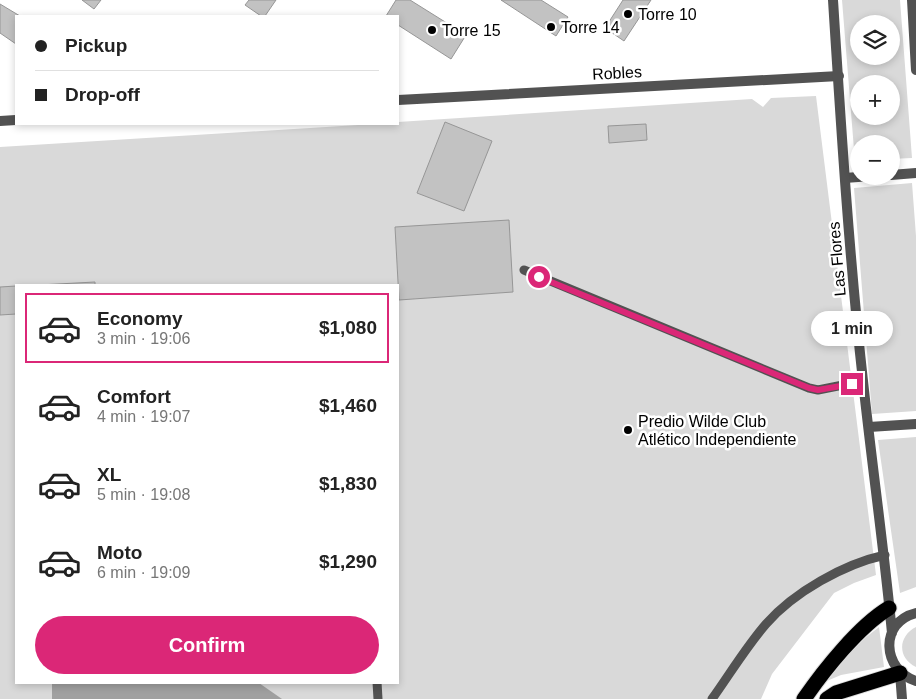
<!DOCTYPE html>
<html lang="en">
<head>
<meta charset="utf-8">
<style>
	:root { --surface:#fff; --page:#f6f6f6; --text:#222; --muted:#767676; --line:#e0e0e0; --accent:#db2777 }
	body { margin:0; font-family:Arial,sans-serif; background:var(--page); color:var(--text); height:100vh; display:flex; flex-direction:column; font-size:19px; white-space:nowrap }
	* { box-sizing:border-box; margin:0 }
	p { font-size:16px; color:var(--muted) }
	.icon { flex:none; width:28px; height:28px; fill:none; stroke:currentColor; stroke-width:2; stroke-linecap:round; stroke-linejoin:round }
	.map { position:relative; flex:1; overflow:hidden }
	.sheet { position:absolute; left:15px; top:284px; width:384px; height:400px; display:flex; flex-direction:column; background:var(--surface); border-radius:0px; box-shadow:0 2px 8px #0003 }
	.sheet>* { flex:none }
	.guide { position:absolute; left:15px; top:15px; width:384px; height:110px; border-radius:0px; box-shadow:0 2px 8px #0003; display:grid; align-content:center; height:110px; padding:0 20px; background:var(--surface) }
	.buttons { position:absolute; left:850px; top:15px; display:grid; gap:10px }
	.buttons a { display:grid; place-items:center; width:50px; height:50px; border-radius:50%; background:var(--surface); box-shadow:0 2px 8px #0003; font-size:25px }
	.end { position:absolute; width:22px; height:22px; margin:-11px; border:6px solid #db2777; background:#fff; box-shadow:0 0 0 2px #fff }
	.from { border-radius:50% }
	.bubble { position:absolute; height:35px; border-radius:18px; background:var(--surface); box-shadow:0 2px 8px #0003; font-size:16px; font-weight:800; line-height:35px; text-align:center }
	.guide b { display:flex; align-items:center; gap:18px; height:48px; font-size:19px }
	.guide b+b { border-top:1px solid var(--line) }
	.guide i { width:12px; height:12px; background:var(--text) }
	ul { padding:9px 0 0; list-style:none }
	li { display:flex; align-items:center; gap:15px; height:70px; margin:0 10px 8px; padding:0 10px; border:2px solid transparent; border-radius:0px }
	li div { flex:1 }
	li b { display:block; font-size:19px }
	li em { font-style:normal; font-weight:800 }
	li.selected { border-color:var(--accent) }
	li>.icon { width:45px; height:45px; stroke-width:1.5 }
	.button { display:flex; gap:10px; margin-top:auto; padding:10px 20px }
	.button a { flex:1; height:58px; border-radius:30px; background:var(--accent); color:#fff; font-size:20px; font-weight:800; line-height:58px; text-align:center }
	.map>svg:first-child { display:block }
</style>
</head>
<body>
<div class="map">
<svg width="916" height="699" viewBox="0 0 916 699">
	<rect width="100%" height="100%" fill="#fff"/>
	<path fill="#d9d9d9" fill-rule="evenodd" d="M842,0H900L912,158L891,159V144H859V162H855ZM859,24H891V56H859ZM859,84H891V116H859Z
		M816,96L876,575L854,583L834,593L772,674L761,699H0V147L374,124H398V122L752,99L763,107L771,98ZM16,285H398V682H16Z
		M912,183L916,236V411L872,414L854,188Z
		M916,437V587L900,593L878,440Z
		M879,627L884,667L841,675L822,683L826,677L865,638Z
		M916,627V667C897,658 898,636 916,627Z"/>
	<path fill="#a0a0a0" d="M52,683H259L282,699H52Z"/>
	<path fill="#c2c2c2" stroke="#969696" d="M82,0H101L94,9Z
		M249,0H276L265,16H261L245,5Z
		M396,0H410L466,35L451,59L398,25V16H386Z
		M501,0H541L568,17L556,36Z
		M623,0H651L624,41L605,28Z
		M0,4L20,16H16V44L0,33Z
		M445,122L492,141L464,211L417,193Z
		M646,124L647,140L609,143L608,126Z
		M509,220L513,292L399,300L395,227Z
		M95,282V285H39Z
		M16,286V314L0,315V287Z"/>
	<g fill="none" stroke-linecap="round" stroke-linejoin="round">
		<defs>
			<path id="motorway" d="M804,699C824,670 859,626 889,608
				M827,699L836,693L900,673"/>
		</defs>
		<use href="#motorway" stroke="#dbdbdb" stroke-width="17"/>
		<path stroke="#525252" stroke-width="9" d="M524,270L809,388L818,390L863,381
			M377,682L378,699
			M712,699C730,674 746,647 766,624C794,592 844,564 885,555"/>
		<path stroke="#525252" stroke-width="10" d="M398,100L839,76
			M0,121L16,120
			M891,175L916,173
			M845,178L871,176
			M869,427L916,424
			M900,673L902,699"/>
		<path stroke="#525252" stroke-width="10" d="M833,0C841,127 849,255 863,381C872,465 884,549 892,633
			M912,0L916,70
			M916,613C879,622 882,670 916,681"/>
		<use href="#motorway" stroke="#000" stroke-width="15"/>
	</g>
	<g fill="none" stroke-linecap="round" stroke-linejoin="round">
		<path stroke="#db2777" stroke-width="6" d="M539,277L809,388L818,390L852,384"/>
	</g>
	<g fill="#000" stroke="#fff" stroke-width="2">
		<circle cx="628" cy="14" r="5"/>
		<circle cx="551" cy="27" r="5"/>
		<circle cx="432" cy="30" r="5"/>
		<circle cx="628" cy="430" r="5"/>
	</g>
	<g text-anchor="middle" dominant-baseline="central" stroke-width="5" stroke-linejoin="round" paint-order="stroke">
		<g font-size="16" fill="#000" stroke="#fff" text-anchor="start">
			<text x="638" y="14">Torre 10</text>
			<text x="561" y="27">Torre 14</text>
			<text x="442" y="30">Torre 15</text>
			<text x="638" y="421">Predio Wilde Club<tspan x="638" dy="18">Atlético Independiente</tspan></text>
		</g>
		<g font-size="16" fill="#000" stroke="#fff">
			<text transform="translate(617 73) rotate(-3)">Robles</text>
			<text transform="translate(837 259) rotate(-95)">Las Flores</text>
		</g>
	</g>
</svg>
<div class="buttons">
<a><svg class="icon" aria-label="layers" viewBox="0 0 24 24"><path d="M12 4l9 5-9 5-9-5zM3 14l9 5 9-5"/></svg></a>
<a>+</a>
<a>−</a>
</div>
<i class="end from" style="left:539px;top:277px"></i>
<i class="end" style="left:852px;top:384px"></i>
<div class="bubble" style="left:811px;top:311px;width:82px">1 min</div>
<div class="guide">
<b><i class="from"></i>Pickup</b>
<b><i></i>Drop-off</b>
</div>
<section class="sheet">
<ul>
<li class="selected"><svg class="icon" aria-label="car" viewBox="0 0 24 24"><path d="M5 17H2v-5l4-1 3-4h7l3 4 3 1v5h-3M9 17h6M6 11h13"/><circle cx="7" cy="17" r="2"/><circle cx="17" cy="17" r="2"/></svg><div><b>Economy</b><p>3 min · 19:06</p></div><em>$1,080</em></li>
<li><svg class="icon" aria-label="car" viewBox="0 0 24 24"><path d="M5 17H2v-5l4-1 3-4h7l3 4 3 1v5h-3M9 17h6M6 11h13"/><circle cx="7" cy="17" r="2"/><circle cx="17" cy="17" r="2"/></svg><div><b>Comfort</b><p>4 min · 19:07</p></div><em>$1,460</em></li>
<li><svg class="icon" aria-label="car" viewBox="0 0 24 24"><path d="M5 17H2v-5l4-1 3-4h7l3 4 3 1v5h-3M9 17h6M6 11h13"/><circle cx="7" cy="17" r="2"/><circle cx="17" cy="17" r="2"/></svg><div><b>XL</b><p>5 min · 19:08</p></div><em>$1,830</em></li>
<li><svg class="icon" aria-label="car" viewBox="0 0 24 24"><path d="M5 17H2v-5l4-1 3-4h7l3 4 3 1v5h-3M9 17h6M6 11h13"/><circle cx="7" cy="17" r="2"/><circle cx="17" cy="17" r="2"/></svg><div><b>Moto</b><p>6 min · 19:09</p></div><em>$1,290</em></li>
</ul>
<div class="button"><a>Confirm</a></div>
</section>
</div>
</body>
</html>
